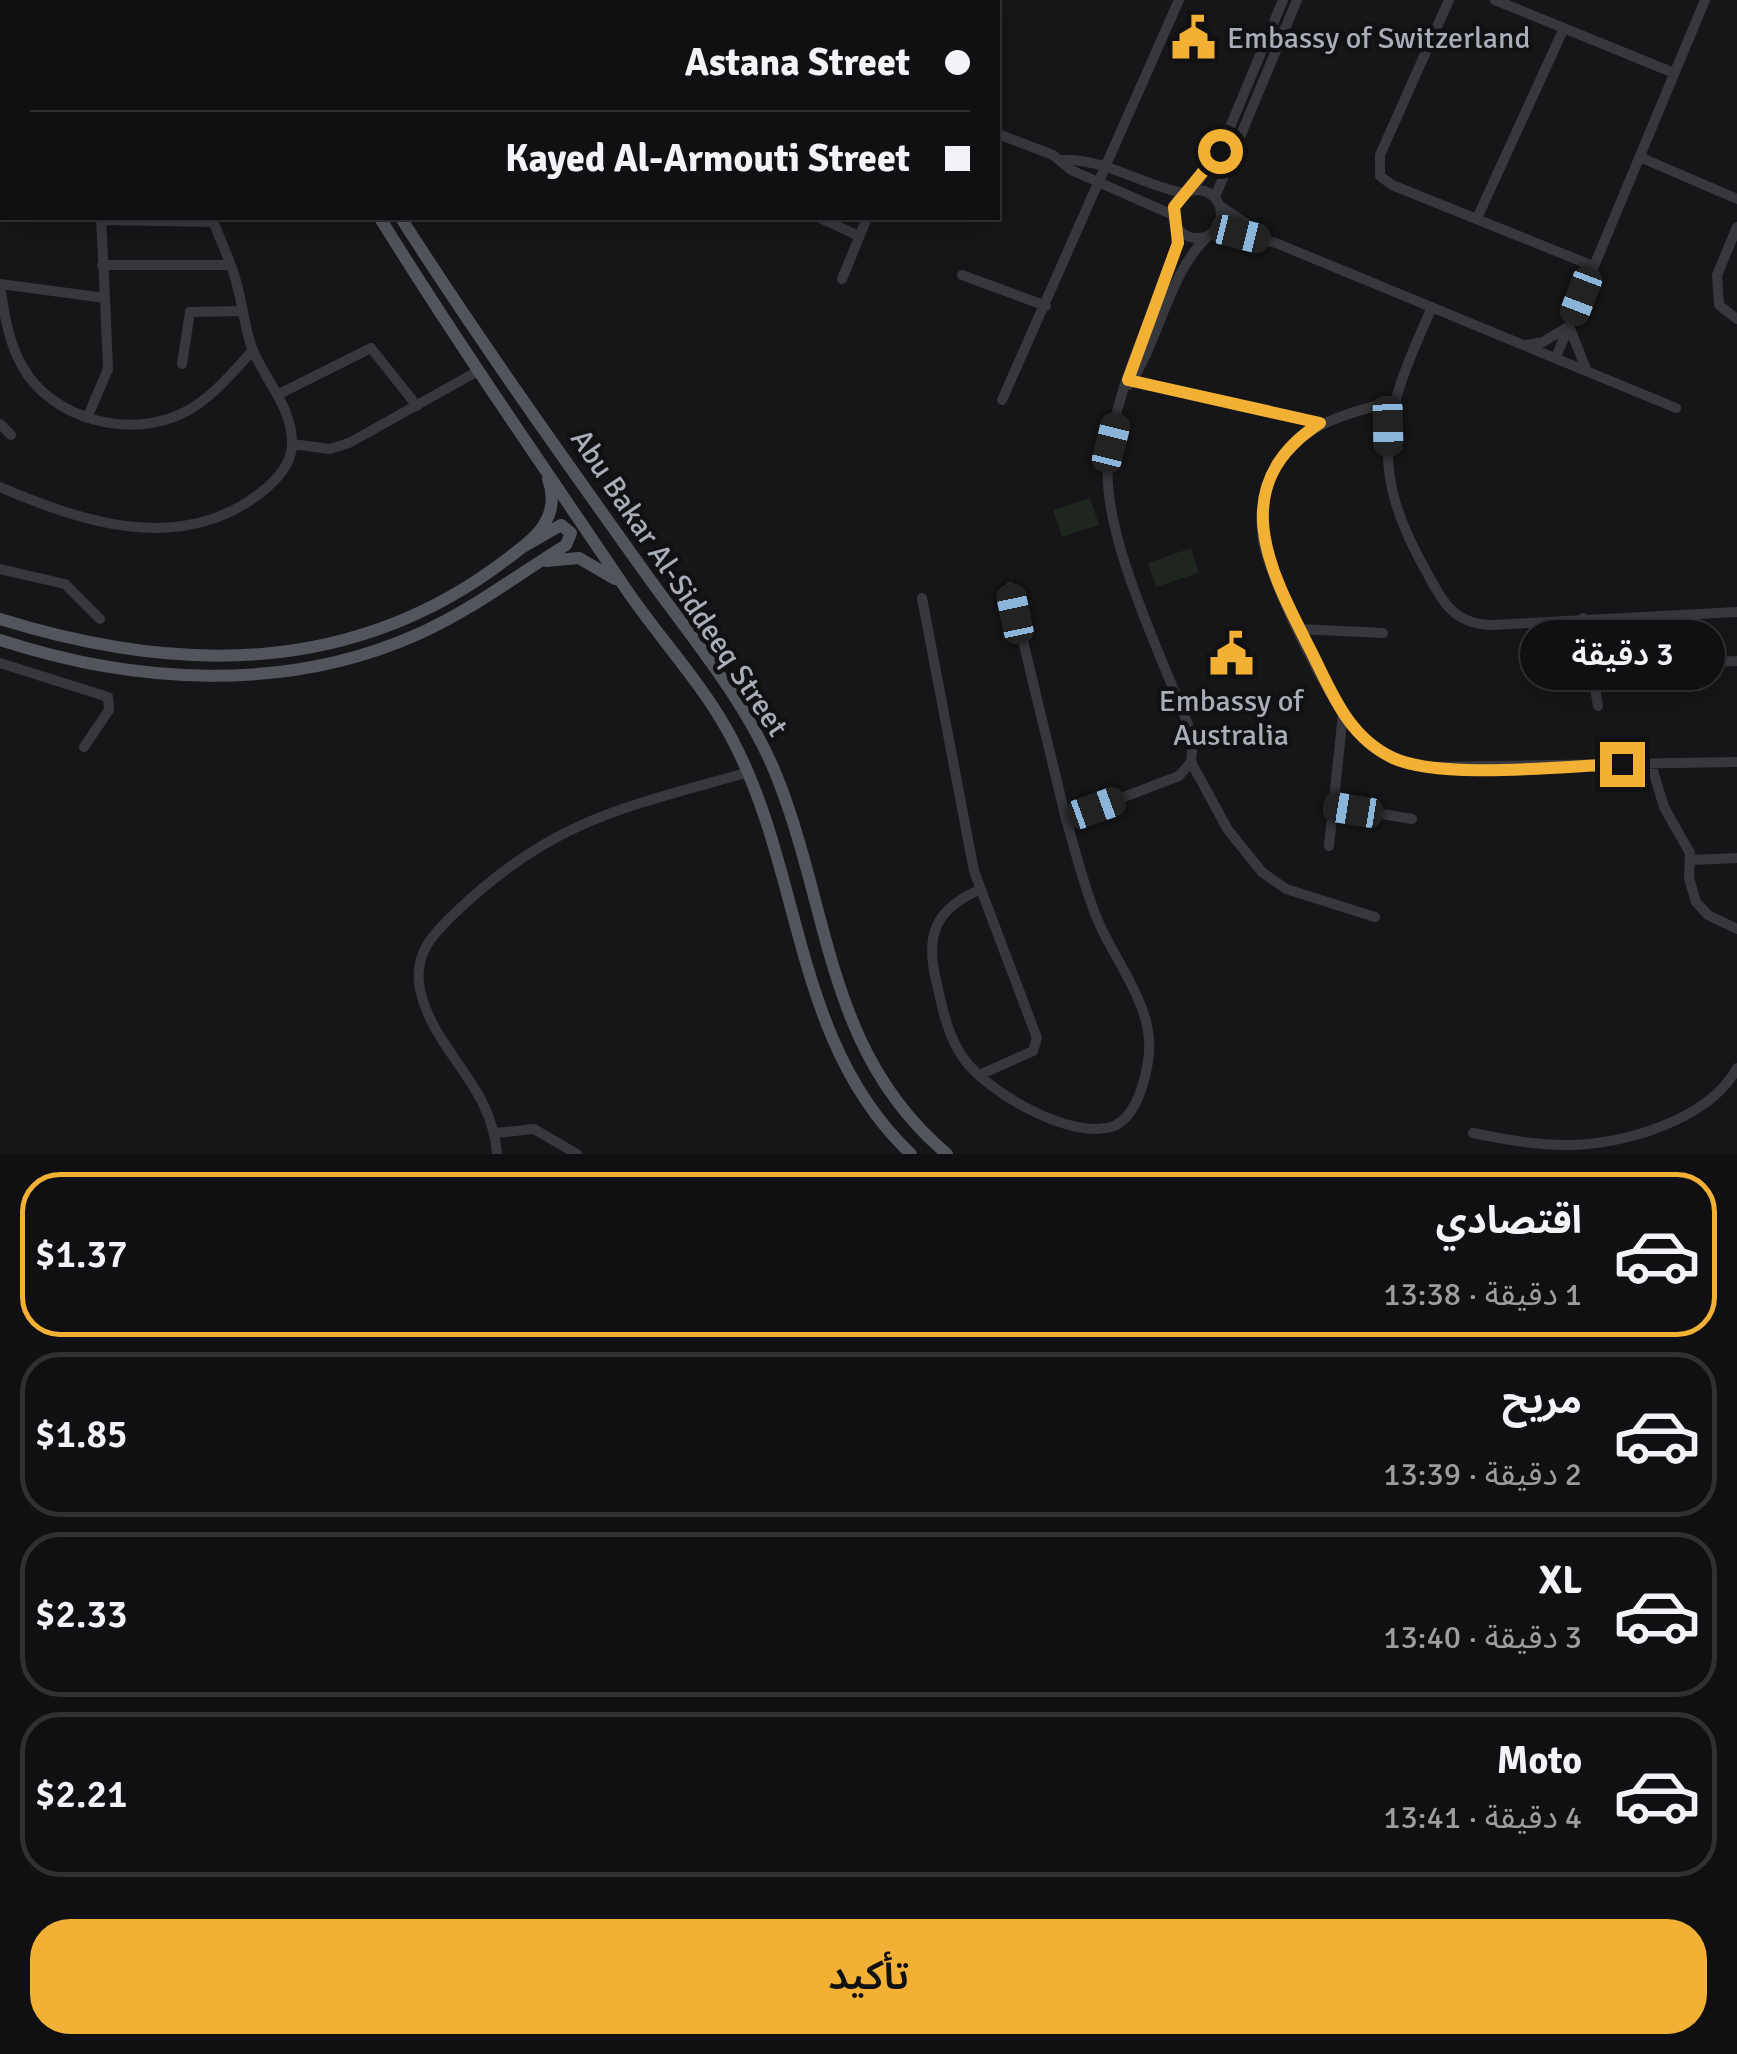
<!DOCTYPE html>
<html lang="ar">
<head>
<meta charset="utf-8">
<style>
	:root { --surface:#101012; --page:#19191b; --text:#f1f3f6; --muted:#9c9d9f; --line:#303032; --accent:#f2b134 }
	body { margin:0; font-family:Signika,"Noto Sans Arabic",sans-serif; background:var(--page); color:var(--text); direction:rtl; height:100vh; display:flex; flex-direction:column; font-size:38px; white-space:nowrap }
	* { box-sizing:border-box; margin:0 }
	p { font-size:32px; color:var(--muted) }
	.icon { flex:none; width:55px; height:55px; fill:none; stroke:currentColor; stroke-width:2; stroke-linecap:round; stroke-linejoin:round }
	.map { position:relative; height:1154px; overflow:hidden; direction:ltr }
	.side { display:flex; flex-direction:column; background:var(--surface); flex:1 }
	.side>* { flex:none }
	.guide { position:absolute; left:0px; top:0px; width:1000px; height:220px; box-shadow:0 10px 40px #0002,0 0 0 2px var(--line); direction:rtl; display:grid; align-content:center; height:220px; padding:0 30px; background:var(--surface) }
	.end { position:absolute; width:45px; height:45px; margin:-22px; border:12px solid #f2b134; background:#111; box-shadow:0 0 0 5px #111 }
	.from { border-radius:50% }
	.bubble { position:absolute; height:70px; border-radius:35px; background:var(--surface); box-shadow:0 10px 40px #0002,0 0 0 2px var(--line); font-size:32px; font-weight:600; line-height:70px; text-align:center; direction:rtl }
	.car { position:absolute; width:30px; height:60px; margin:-30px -15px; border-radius:12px; box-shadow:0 0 8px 2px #0007; background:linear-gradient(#222 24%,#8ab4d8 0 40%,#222 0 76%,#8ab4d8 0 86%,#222 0) }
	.guide b { display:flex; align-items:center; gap:35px; height:95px; font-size:38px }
	.guide b+b { border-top:2px solid var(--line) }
	.guide i { width:25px; height:25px; background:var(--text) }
	ul { padding:18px 0 0; list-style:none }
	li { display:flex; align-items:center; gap:30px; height:165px; margin:0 20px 15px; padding:0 10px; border:5px solid var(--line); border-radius:40px }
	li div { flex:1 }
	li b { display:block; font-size:38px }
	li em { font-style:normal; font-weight:600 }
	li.on { border-color:var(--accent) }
	li>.icon { width:90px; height:90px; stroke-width:1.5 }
	.cta { display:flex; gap:20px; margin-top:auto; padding:20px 30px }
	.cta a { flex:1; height:115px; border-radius:40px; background:var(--accent); color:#111; font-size:40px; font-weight:600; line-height:115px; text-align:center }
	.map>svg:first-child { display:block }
</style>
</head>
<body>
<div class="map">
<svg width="1737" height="1154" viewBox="0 0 1737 1154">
	<rect width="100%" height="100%" fill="#161618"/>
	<path fill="#1e261f" d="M1090,498L1099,525L1062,537L1053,510Z
		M1191,548L1199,573L1156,587L1148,563Z"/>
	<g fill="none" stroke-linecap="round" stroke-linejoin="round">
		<path stroke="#37383d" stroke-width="10" d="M76,0L77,2
			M132,0L133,2
			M400,0L402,2
			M567,0L573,2
			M1449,0L1380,155V176L1392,185L1593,266
			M1495,0L1674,73
			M19,2L21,0
			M600,2L601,0
			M745,2L746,0
			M951,2L952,0
			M0,126H2
			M998,134L1053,155L1071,170L1173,215
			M1642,158L1737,199
			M1063,160C1104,158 1144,186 1184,193
			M1173 214a24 24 0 1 1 48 0a24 24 0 1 1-48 0Z
			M1191,191L1220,151L1283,0
			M1215,197L1297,0
			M1220,206L1266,237
			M1478,216L1564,28
			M101,218L105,298
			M820,218L859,236
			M101,220L213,222
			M1176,224L1178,243C1155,315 1115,385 1108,461C1101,537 1166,664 1193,738L1191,762L1228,830L1262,872L1286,889L1375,917
			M1737,227L1717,275L1719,305L1737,319
			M1216,229L1276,243L1676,408
			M102,265H230
			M962,275L1046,306
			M842,279L867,218
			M0,284L105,298L108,369L87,418
			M0,285C4,312 8,341 22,366C52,420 131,440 185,412C212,398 233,372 253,350
			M1432,307C1385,413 1365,463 1426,571C1443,602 1453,624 1492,625L1737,612
			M1527,345L1543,342L1569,326L1586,369
			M1556,357L1705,0
			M182,364L190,312L243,311
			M1128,380L1320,423
			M1129,385C1160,340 1168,273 1209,235
			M279,394L371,348L417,406
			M1002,400L1179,0
			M1392,401C1345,415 1304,422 1277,466C1263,488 1259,515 1263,540C1269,579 1332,710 1361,736C1380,753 1404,763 1429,767L1737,762
			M0,424L11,435
			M292,444L330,449L349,443L478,371
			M0,487C82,522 179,555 259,494C275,482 291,466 292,445C293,407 265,381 252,348C245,329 243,308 238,289C233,264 220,241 212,218
			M0,569L65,584L100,619
			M1010,587L1066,819L1179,776L1191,762
			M922,598L974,871L1037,1038L1033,1051L979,1075
			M1583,618L1598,706
			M1299,629L1383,633
			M1709,662L1737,661
			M0,663L108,697L109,710L84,747
			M1651,764L1664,807L1690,853L1689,878L1696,902L1708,915L1737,929
			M1333,806L1412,819
			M1329,846L1343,714
			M1691,860L1737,858
			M979,890C936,909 925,934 936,980C942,1007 947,1035 964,1059C988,1092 1068,1139 1111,1127C1139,1119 1151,1064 1149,1040C1147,1000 1114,958 1098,921C1084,888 1076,853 1066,819
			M496,1133L534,1129L577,1154
			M1473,1133C1503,1139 1534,1145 1565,1145C1621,1146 1709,1120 1737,1068
			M497,1154C492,1084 434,1052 420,990C413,954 432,935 456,912C553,819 626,807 749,772"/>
		<path stroke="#53555c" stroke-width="12" d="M247,0L249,2
			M267,0L268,2
			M380,218C458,344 543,466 626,589C660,639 703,684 731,737C804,873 792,1042 911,1154
			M401,218C477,337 559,452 641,567C689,635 749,703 779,782C831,917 828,1054 947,1154
			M546,561L579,558L615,579
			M0,619C177,674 353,677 507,559C535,538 562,518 548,479
			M0,640C134,684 285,693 416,635C469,612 517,575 566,545L571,533L561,525L521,548"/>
	</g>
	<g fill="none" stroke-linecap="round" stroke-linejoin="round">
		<path stroke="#f2b134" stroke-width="12" d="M1220,151L1174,207L1178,243L1128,380L1320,423C1223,486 1270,571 1311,651C1332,693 1348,737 1393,758C1441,780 1565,766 1622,764"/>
	</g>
	<defs>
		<symbol id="civic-bare" viewBox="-9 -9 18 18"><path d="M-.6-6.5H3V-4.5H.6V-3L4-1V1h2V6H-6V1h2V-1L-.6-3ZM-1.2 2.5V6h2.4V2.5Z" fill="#f2b134" stroke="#111113" stroke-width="2.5" paint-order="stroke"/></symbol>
	</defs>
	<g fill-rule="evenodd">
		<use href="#civic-bare" x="1162" y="6" width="63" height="63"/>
		<use href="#civic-bare" x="1200" y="622" width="63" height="63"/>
	</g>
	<g text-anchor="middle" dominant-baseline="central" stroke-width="9" stroke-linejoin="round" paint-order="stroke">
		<g font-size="30" fill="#a8adb8" stroke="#111113" text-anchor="start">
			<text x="1227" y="38">Embassy of Switzerland</text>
			<text x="1231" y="701" text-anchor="middle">Embassy of<tspan x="1231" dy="34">Australia</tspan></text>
		</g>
		<g font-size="30" fill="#a8adb8" stroke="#111113">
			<text transform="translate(679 583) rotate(56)">Abu Bakar Al-Siddeeq Street</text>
		</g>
	</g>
</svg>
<i class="end from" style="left:1220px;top:151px"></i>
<i class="end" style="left:1622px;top:764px"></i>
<div class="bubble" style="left:1520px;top:620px;width:205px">3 دقيقة</div>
<i class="car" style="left:1240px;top:234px;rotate:104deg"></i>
<i class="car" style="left:1581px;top:296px;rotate:201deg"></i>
<i class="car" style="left:1388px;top:426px;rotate:179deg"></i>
<i class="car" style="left:1111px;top:443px;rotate:14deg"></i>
<i class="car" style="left:1015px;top:614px;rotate:348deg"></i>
<i class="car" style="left:1096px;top:808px;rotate:70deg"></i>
<i class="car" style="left:1353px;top:810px;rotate:279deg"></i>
<div class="guide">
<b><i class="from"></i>Astana Street</b>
<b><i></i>Kayed Al-Armouti Street</b>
</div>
</div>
<section class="side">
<ul>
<li class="on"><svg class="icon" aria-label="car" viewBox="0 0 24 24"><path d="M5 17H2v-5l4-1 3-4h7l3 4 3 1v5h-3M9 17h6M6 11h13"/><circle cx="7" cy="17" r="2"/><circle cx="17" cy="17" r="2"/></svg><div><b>اقتصادي</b><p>1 دقيقة · 13:38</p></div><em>$1.37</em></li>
<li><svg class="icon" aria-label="car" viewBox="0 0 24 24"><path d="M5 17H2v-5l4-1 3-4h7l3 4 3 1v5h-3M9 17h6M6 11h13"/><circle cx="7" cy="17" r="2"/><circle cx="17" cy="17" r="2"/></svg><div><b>مريح</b><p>2 دقيقة · 13:39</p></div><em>$1.85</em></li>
<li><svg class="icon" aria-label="car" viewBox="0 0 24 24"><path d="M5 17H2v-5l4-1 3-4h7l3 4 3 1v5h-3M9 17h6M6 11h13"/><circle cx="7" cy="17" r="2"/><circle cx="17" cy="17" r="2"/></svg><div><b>XL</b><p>3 دقيقة · 13:40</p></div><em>$2.33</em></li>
<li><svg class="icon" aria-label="car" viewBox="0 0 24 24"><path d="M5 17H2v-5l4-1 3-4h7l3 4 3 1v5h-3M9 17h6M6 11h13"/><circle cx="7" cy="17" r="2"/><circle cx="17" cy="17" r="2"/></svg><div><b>Moto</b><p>4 دقيقة · 13:41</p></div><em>$2.21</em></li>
</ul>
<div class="cta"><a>تأكيد</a></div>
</section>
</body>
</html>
